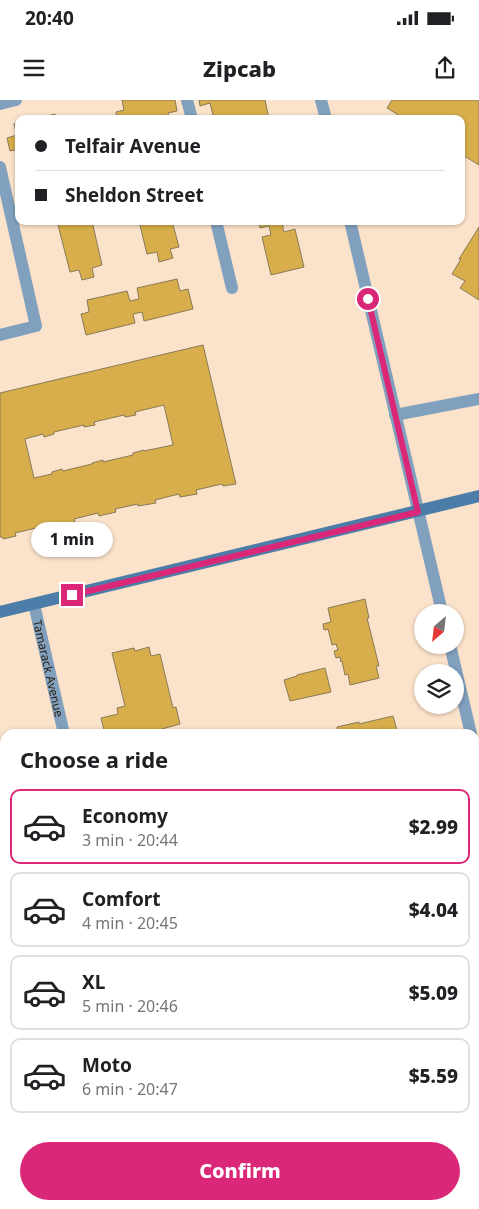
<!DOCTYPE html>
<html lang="en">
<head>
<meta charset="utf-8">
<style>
	:root { --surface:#fff; --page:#f2f2f2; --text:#202124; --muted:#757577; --line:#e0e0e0; --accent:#db2777 }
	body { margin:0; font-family:"Noto Sans",sans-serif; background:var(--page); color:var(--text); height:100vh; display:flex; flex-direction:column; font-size:19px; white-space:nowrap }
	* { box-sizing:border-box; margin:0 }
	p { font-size:16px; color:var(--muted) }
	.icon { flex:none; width:28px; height:28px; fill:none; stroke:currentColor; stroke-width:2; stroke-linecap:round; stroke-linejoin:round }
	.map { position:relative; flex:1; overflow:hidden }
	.side { position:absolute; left:0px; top:629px; width:480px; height:481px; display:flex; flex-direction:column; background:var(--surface); border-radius:15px 15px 0 0; box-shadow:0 1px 4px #0004 }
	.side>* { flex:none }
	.hud { position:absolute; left:15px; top:15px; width:450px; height:110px; border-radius:10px; box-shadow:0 1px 4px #0004; display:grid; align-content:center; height:110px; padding:0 20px; background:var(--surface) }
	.needle { width:32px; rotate:208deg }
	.buttons { position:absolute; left:414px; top:504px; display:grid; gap:10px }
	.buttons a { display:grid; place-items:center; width:50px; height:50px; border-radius:50%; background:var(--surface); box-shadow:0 1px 4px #0004; font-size:25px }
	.end { position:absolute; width:22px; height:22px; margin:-11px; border:6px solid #db2777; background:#fff; box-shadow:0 0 0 2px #fff }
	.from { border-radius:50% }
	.bubble { position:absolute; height:35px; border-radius:18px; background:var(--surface); box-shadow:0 1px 4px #0004; font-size:16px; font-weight:800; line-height:35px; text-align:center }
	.hud b { display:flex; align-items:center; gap:18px; height:48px; font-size:19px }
	.hud b+b { border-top:1px solid var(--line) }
	.hud i { width:12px; height:12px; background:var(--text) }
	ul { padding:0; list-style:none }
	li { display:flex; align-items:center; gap:15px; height:75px; margin:0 10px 8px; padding:0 10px; border:2px solid var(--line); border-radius:10px }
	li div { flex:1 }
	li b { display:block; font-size:19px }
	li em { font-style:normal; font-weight:800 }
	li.on { border-color:var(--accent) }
	li>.icon { width:45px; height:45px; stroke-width:1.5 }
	h2 { padding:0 20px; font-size:22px; line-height:60px }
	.button { display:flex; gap:10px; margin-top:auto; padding:10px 20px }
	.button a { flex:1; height:58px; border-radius:30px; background:var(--accent); color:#fff; font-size:20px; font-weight:800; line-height:58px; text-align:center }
	.status { display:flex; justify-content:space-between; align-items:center; height:35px; padding:0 25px; background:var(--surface); direction:ltr }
	.status svg { height:14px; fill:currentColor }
	header { display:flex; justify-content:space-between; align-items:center; height:65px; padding:0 20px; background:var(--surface); font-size:22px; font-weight:800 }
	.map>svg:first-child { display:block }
</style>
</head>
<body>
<div class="status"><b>20:40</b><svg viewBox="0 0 49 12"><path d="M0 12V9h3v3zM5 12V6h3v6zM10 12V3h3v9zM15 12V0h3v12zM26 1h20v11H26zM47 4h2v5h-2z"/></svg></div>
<header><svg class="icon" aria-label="menu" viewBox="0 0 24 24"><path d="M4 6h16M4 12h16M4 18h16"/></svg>Zipcab<svg class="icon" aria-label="share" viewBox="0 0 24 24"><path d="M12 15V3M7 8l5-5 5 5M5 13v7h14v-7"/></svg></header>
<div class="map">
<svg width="479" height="1109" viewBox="0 0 479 1109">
	<rect width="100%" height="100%" fill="#fbe2ca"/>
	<path fill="#d7ae4b" stroke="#897a57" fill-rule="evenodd" d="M122,0H175L177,11L168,13L169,19H117L116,12L124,10Z
		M199,0H265L269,19H214L210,3L200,6Z
		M392,0H477L479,1V65L461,54V19H405L387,8Z
		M55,14L56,19H36Z
		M19,23V49L10,51L7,38L17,35L14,24Z
		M57,121H92L102,165L92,168L94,177L82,180L79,170L70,172Z
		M139,121H172L179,147L170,149L173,158L159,162L157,152L147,154Z
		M259,121H287L282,123L284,132L295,129L304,167L271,175L262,137L271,135L269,126L260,128Z
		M479,127V200L460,188L465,181L452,174L461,159H459Z
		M177,179L180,191L188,189L193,209L144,221L142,212L133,214L135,223L86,235L81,214L89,212L87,200L127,191L130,201L139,199L137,188Z
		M203,245L236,384L223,386L222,384L196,390L197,394L180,397L179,394L155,400L156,403L138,406V404L115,409L116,412L99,416L98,413L74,419L75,422L58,426L57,423L15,433L16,436L3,439V437H0V293ZM164,305L173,345L144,351V350L133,353V355L103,362V360L92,363V364L63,371L62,369L52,372V374L34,378L25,339L43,334L44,337L54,334V332L84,325V327L95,325L94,322L124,315L125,317L136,315L135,312Z
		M365,499L369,518H367L379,566H376L379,578L350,585L348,574L345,575L342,561L341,562L340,557L336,558L334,551L338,550L336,544L332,545L328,529L324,530L323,524L331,522L328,508Z
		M149,547L151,556L160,554L173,608L176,607L180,624L158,630V633L156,634H105L101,618L118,614L117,608L125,606L112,553L134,548L135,551Z
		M325,568L331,592L290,601L284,580L297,576V575Z
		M393,616L398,634H338L337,627L359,622V624Z
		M204,630L205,634H186L192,632V634Z
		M5,678V718L0,719V679Z
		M5,749V790L0,791V750Z
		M5,812V847L1,848L0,841V813Z
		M5,860V913L0,915V861Z
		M5,922V952L0,953V923Z
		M475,957L479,972V984L475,985Z
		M5,986V1032L0,1011V987Z
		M479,1004V1039L475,1040V1005Z
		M5,1045V1066L0,1047Z
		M15,1105H113L114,1109H16Z
		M417,1105H431L432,1109H418Z
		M435,1105H450V1109H436Z"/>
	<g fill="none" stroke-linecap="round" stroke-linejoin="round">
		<path stroke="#80a0be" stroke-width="12" d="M187,0L192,19
			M0,4L16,0
			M0,67L36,226L0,235
			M216,121L232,188
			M395,315L479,299"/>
		<g stroke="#80a0be" stroke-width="12">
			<path d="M321,0L326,19"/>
			<path d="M350,121L442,512"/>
			<path id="s1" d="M34,504L64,634"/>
			<path d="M450,545L471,634"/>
			<path d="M475,650L479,666"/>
			<path d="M176,1105L177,1109"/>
		</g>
		<path stroke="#4c7da8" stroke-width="12" d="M0,512L479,396"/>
	</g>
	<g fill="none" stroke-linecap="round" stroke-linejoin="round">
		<path stroke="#db2777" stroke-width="6" d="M72,495L418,412L368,199"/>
	</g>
	<g text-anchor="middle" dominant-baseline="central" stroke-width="4" stroke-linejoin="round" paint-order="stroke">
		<g font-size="12" fill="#2d2216" stroke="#fbe2ca">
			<text stroke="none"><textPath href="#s1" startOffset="66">Tamarack Avenue</textPath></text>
		</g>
	</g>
</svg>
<div class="buttons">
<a><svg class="needle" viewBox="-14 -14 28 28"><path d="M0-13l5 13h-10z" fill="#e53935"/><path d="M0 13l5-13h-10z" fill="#757577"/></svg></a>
<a><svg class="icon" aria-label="layers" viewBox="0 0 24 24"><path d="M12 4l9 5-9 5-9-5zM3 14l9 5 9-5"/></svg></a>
</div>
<i class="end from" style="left:368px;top:199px"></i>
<i class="end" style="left:72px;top:495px"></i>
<div class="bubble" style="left:31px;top:422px;width:82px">1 min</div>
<div class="hud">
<b><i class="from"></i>Telfair Avenue</b>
<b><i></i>Sheldon Street</b>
</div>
<section class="side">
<h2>Choose a ride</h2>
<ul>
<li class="on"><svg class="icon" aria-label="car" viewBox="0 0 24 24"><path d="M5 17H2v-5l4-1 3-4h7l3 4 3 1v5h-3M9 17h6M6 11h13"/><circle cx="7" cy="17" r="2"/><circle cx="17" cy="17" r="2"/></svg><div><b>Economy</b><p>3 min · 20:44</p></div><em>$2.99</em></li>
<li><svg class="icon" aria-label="car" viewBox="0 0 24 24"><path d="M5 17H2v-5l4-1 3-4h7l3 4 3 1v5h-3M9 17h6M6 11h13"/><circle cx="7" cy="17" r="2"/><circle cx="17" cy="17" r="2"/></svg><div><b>Comfort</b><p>4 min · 20:45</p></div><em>$4.04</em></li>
<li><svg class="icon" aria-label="car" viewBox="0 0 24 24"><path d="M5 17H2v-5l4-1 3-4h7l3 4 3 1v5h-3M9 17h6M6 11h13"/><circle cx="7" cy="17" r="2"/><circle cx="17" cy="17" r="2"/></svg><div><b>XL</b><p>5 min · 20:46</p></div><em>$5.09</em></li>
<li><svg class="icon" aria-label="car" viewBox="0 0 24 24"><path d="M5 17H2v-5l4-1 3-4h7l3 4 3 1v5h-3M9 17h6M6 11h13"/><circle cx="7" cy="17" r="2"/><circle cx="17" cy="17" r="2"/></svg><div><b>Moto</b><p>6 min · 20:47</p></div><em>$5.59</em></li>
</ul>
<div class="button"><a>Confirm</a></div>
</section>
</div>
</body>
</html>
